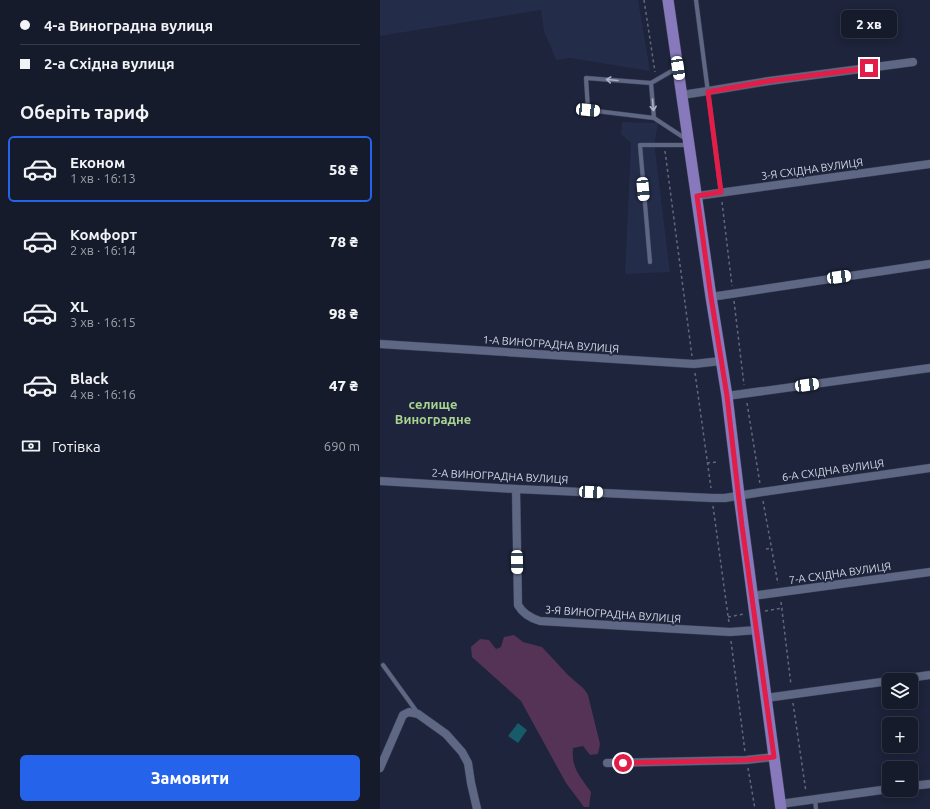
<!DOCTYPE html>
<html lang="uk">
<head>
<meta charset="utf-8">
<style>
	:root { --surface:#161b2c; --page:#232838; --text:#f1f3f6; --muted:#9ea1a9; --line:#353948; --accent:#2563eb }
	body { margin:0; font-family:Ubuntu,sans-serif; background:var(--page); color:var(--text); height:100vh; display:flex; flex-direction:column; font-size:15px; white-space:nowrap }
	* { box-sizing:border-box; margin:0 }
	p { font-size:13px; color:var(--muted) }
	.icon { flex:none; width:22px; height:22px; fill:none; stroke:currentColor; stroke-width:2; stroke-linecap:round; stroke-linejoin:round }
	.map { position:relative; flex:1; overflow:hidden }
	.side { display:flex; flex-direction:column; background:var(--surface); width:380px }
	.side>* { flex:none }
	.guide { display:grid; align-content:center; height:88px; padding:0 20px; background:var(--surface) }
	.fabs { position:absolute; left:502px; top:673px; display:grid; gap:8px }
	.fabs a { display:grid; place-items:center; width:36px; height:36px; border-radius:6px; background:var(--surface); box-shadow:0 2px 10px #0003,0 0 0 1px var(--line); font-size:20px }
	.end { position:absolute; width:18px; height:18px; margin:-9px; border:5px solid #e11d48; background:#fff; box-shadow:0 0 0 2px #fff }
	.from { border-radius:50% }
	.bubble { position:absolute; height:28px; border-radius:6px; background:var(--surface); box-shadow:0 2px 10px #0003,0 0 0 1px var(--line); font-size:13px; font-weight:800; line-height:28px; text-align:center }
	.car { position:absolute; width:12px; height:24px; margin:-12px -6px; border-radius:5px; box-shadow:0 0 3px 1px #0007; background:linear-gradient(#fff 24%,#345 0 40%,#fff 0 76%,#345 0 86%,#fff 0) }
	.guide b { display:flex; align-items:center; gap:14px; height:38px; font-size:15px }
	.guide b+b { border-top:1px solid var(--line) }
	.guide i { width:10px; height:10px; background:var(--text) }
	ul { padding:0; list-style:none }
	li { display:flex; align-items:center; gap:12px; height:66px; margin:0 8px 6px; padding:0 12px; border:2px solid transparent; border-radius:6px }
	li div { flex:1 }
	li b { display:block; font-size:15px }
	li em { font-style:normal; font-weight:800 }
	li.on { border-color:var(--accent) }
	li>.icon { width:36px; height:36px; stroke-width:1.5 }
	h2 { padding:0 20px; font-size:18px; line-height:48px }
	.pay { display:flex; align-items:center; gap:10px; height:44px; padding:0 20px; font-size:15px }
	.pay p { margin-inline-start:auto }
	.button { display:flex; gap:8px; margin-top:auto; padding:8px 20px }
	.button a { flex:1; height:46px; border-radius:6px; background:var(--accent); color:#fff; font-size:16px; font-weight:800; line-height:46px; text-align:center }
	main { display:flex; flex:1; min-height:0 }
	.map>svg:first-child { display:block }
</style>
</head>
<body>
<main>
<section class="side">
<div class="guide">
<b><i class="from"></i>4-а Виноградна вулиця</b>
<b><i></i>2-а Східна вулиця</b>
</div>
<h2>Оберіть тариф</h2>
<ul>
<li class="on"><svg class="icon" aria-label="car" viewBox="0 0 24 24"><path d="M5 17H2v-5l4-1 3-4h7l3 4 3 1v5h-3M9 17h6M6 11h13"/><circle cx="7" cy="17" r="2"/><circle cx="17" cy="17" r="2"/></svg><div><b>Економ</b><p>1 хв · 16:13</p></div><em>58 ₴</em></li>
<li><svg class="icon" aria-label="car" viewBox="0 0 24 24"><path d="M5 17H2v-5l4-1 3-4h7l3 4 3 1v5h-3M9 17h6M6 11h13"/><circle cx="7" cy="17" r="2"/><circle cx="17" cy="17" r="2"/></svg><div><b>Комфорт</b><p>2 хв · 16:14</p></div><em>78 ₴</em></li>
<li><svg class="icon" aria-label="car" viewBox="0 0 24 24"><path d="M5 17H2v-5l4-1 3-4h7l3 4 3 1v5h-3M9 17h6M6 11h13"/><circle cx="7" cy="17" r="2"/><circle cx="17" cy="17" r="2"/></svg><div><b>XL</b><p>3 хв · 16:15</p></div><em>98 ₴</em></li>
<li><svg class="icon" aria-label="car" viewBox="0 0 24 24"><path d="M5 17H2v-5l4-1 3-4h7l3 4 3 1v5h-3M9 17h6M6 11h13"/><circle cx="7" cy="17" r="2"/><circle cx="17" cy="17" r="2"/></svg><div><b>Black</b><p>4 хв · 16:16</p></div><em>47 ₴</em></li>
</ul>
<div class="pay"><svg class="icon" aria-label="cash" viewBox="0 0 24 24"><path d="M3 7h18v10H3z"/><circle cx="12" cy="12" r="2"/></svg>Готівка<p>690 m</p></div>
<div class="button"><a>Замовити</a></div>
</section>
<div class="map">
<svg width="550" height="809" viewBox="0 0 550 809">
	<rect width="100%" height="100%" fill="#1d243b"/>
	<path fill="#232c49" d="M0,0H258L270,71L190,58L176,60L164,31L161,10L0,36Z
		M242,122L278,123L275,140V150L290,272L245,274L251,143L241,134Z"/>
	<path fill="#553357" d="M134,635L143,642L162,647L188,675L204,689L208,695L220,744L218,754L210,755L203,746L193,748C191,768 200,776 211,792L209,807H204L186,783L141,701L92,657L91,647L100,639L109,640L116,649L121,647L124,637Z"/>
	<path fill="#175a69" d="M138,723L147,730L138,743L128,736Z"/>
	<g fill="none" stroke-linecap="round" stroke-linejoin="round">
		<defs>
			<path id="service" d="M316,0L341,192
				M297,68L271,83L274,118L306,139
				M271,83L206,78L208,110L274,118
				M270,262L260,145H309
				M3,665L37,712
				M435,799L436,809"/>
			<path id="minor" d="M302,95L328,91L389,81L533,62
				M317,196L550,164
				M331,297L550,264
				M0,344L314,364L341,361
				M347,396L550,368
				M0,481L136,489L332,498H345L382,492L550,468
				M136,489L138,605C143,614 150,618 160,621L350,632L377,630
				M372,596L550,572
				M514,680L550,675
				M386,698L509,681
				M227,763L366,760L394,757
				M0,768L23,715L29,712L38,714L66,734L82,752L88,763L91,783L97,809
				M531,786L550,784
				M400,804L509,789"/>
			<path id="primary" d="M288,0L331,297L347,396L359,495L401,809"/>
		</defs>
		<use href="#service" stroke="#3c4154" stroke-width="5"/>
		<use href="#minor" stroke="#3c4154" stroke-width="9"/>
		<use href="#primary" stroke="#3c4154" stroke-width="12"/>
		<path stroke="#62697d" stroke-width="1.5" stroke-dasharray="3 3" stroke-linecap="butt" d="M264,0L275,72
			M285,151L312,356
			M342,202L352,286
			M354,301L364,385
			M315,373L331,488
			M367,403L380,484
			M327,463L337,462
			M383,501L398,584
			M333,506L349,623
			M386,549L391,548
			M401,602L411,685
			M385,611L403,608
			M348,617L364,614
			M351,641L365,752
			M413,703L426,792
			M368,768L375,809"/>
		<use href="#service" stroke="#5e6783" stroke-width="4"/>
		<use href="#minor" stroke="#5e6783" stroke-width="8"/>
		<use href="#primary" stroke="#8779bb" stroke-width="11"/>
	</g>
	<defs><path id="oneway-shaft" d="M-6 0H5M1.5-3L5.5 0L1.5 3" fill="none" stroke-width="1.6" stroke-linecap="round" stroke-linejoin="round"/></defs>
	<g stroke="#adb4c7">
		<use href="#oneway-shaft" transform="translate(232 80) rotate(-175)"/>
		<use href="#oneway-shaft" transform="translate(273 105) rotate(85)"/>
	</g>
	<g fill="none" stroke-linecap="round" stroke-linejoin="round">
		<path stroke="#e11d48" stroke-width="5" d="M243,763L366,760L394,757L362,526L347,396L331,297L317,196L341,192L328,92L389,81L489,68"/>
	</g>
	<g text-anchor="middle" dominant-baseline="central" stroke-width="3" stroke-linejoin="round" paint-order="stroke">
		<g font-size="11" fill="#cfd5e4" stroke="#1d243b">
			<text transform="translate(432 169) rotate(-8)">3-Я СХІДНА ВУЛИЦЯ</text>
			<text transform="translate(171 344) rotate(4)">1-А ВИНОГРАДНА ВУЛИЦЯ</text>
			<text transform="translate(453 470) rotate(-8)">6-А СХІДНА ВУЛИЦЯ</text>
			<text transform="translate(120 476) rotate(3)">2-А ВИНОГРАДНА ВУЛИЦЯ</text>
			<text transform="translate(460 573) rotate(-8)">7-А СХІДНА ВУЛИЦЯ</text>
			<text transform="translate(233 614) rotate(4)">3-Я ВИНОГРАДНА ВУЛИЦЯ</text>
		</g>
		<g font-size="13" font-weight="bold" fill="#abd390" stroke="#1d243b">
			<text x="53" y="404">селище<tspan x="53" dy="15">Виноградне</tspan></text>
		</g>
	</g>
</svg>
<div class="fabs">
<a><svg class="icon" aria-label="layers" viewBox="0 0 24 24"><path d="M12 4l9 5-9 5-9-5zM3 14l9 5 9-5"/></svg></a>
<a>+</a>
<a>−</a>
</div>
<i class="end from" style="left:243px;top:763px"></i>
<i class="end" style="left:489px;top:68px"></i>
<div class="bubble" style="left:461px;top:10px;width:56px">2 хв</div>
<i class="car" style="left:298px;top:68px;rotate:171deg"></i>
<i class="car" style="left:208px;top:110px;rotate:96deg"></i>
<i class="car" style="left:263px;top:189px;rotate:175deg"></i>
<i class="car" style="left:459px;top:277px;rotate:82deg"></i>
<i class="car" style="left:427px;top:385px;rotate:82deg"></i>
<i class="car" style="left:211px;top:492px;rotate:93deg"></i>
<i class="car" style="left:137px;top:562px;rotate:179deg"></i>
</div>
</main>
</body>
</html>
